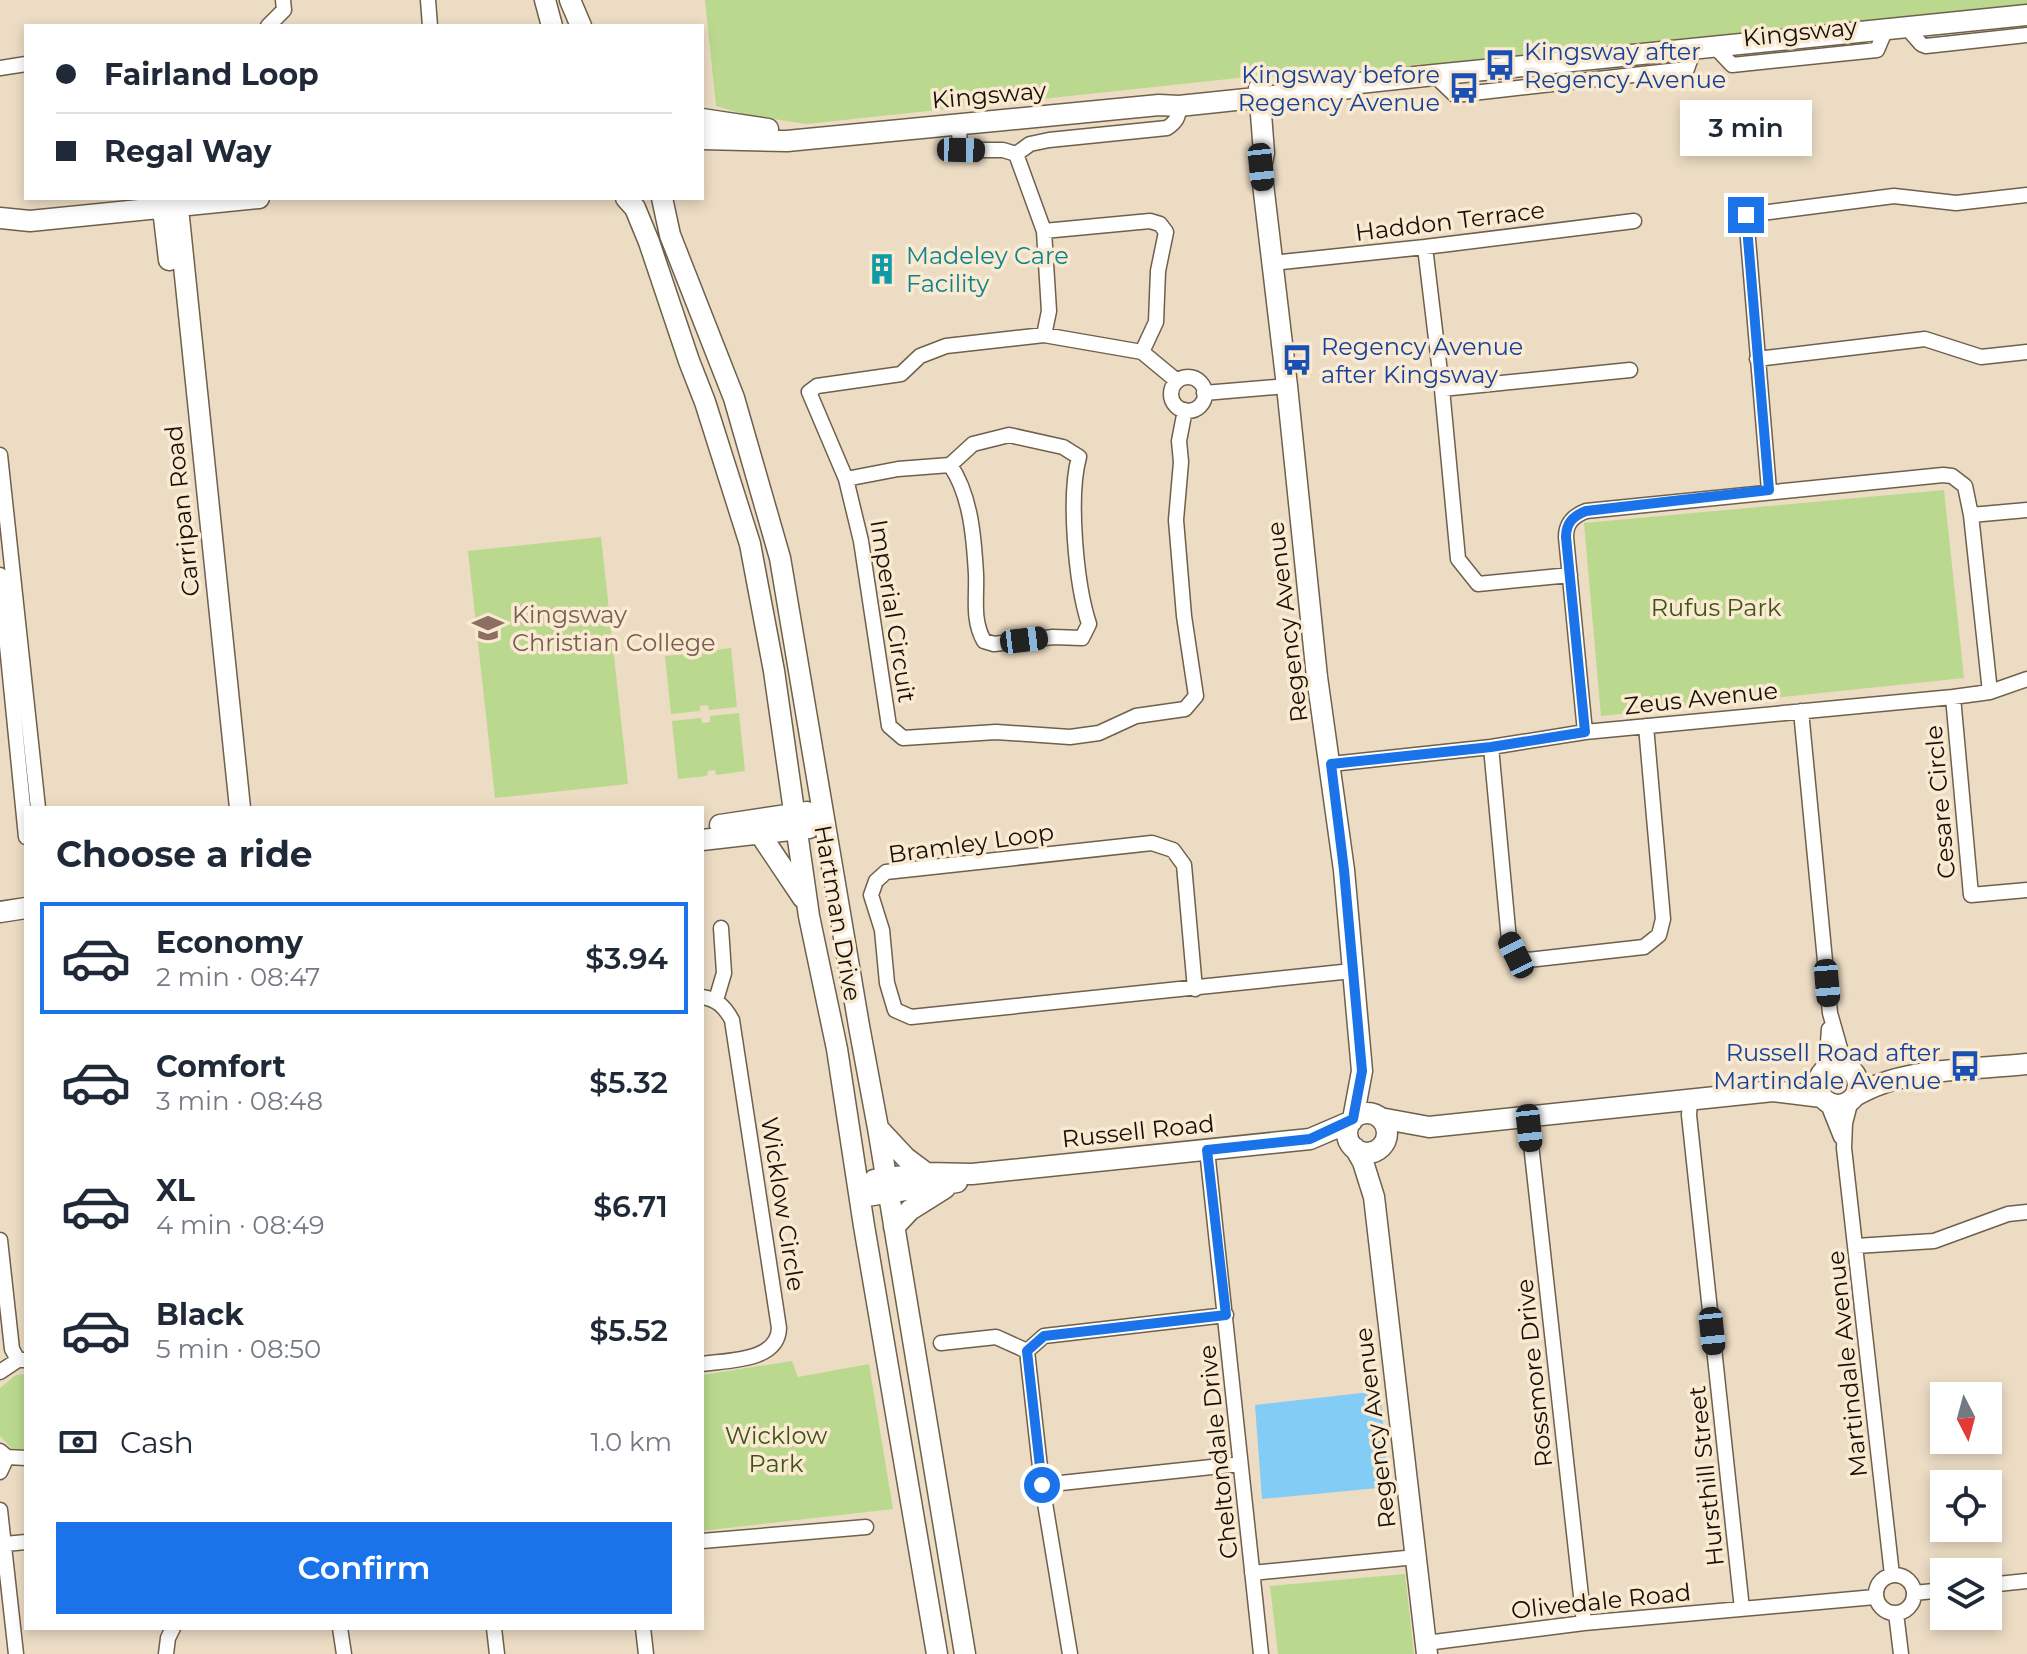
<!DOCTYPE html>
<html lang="en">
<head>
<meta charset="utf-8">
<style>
	:root { --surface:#fff; --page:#f2f2f3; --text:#1f2937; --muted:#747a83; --line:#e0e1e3; --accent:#1a73e8 }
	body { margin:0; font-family:Montserrat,sans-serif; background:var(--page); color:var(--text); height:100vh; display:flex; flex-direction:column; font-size:30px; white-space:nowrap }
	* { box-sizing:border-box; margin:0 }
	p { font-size:26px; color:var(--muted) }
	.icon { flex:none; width:44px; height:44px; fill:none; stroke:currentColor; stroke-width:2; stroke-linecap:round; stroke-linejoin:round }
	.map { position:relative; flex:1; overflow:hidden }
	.sheet { position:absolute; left:24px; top:806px; width:680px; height:824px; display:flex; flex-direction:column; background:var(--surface); border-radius:0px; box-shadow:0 4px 12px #0003 }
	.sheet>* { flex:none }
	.banner { position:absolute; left:24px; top:24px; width:680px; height:176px; border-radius:0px; box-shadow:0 4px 12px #0003; display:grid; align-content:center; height:176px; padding:0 32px; background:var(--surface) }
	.needle { width:52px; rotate:174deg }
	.fabs { position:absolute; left:1930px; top:1382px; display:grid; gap:16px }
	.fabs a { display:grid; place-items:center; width:72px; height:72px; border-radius:0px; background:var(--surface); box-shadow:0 4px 12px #0003; font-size:40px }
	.end { position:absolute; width:36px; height:36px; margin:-18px; border:10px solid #1a73e8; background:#fff; box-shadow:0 0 0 4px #fff }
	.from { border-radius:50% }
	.bubble { position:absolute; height:56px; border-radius:0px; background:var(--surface); box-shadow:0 4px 12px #0003; font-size:26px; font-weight:600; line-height:56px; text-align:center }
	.car { position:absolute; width:24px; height:48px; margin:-24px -12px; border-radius:10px; box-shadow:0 0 6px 2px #0007; background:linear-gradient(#222 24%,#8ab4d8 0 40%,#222 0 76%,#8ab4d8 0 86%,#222 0) }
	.banner b { display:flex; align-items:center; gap:28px; height:76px; font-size:30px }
	.banner b+b { border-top:2px solid var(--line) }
	.banner i { width:20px; height:20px; background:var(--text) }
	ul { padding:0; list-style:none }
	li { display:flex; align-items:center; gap:24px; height:112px; margin:0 16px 12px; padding:0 16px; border:4px solid transparent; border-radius:0px }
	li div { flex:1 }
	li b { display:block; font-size:30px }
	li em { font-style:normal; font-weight:600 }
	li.selected { border-color:var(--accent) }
	li>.icon { width:72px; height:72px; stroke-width:1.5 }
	h2 { padding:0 32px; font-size:36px; line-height:96px }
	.pay { display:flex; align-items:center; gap:20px; height:88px; padding:0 32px; font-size:30px }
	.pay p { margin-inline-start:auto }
	.button { display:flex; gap:16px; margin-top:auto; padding:16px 32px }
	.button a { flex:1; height:92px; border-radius:0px; background:var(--accent); color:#fff; font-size:32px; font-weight:600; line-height:92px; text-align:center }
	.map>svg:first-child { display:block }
</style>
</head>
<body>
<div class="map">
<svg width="2027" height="1654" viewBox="0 0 2027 1654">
	<rect width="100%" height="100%" fill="#ecdcc4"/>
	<path fill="#bad98e" d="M705,0H2027V5L1528,56L1265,78H1238L806,124L747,115L716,106Z
		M1944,490L1964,678L1601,716L1584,523Z
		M601,537L628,784L495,798L468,551Z
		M731,648L737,707L709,710L708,705L700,706V711L671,714L665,656L694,653V658L702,657V652Z
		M739,713L745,771L716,775L715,770L708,771L707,776L678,779L672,721L701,718L702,723L710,722V716Z
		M792,1361L798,1377L869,1364L893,1509L702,1531V1375Z
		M26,1374V1450L11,1448L0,1436V1388L16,1375Z
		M1405,1574L1414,1654H1278L1270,1586Z"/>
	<path fill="#82ccf6" d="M1380,1391L1389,1487L1262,1499L1255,1405Z"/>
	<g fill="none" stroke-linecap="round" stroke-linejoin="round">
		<defs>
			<path id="street" d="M428,0L430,26
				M268,26L284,10L283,0
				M1907,28L1921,44L1926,46L2027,35
				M1715,47L1732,65L1877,50L1886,29
				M0,68L26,64
				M1434,75L1455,95L1687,69L1694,49
				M958,124L961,150H1003L1016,154L1030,144L1049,140L1167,128C1176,122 1179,117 1179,106
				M1016,154L1044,231L1049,311L1044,335
				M1044,231L1150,221L1160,224L1166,232L1158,271L1156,322L1142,352
				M1425,247L1442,389L1458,559L1478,584L1570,575
				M1272,263L1425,247L1634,221
				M1757,359L1925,339L1981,357L2027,352
				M1171 394a17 17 0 1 1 34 0a17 17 0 1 1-34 0Z
				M1177,381L1142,352L1044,335L946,346L920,356L901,374L817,386L809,392L846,479L861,541L889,726L903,738L996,732L1070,737L1099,733L1136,716L1185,709L1196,696L1184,616L1176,520L1181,462L1179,441L1185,410
				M1442,389L1630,370
				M1204,393L1287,386
				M0,455L38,808
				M846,479L898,469L950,465L973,444L1009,435L1063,447L1079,457C1068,497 1076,584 1089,624L1082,638L1053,637L994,644L984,641C972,620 977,598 976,574C974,539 971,495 950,465
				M1769,490L1746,215L1894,196L1956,203L2027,195
				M1971,515L2027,510
				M0,575L26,837
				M1953,697L1971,895L2027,890
				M1801,711L1830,1013L1845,1066
				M1585,732L1566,537C1566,523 1573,516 1586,511L1943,475L1952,476L1965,486L1971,515L1990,692
				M1491,747L1509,940L1516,955L1528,960L1644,947L1659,935L1663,919L1646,726
				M1331,764L1491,747L1585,732L1953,697L1990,692L2027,679
				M1195,989L1184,865L1173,850L1152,843L886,872L876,881L871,895L882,930L887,983L895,1010L911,1017L1352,971
				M702,997C717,999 725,1007 732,1020L779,1328C778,1362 727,1360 702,1364
				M716,1000L724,973L721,928
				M1826,1068L1829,1029
				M1690,1100L1689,1115L1742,1609
				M1851,1100L1845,1123L1844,1148L1892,1575
				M1827,1102L1841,1137
				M1528,1117L1584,1623
				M1207,1150L1261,1654
				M0,1240L12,1349L18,1360
				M1856,1246L1934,1241L2008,1214L2027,1212
				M1226,1315L1044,1336L1027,1351L1042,1485L1240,1464
				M941,1343L996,1337L1027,1351
				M0,1372L18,1360H24
				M0,1451L7,1457L26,1458
				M0,1472L7,1457
				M1042,1485L1070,1654
				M0,1510L16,1654
				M702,1541L866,1527
				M5,1544L26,1542
				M1252,1573L1416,1557
				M1876 1594a19 19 0 1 1 38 0a19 19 0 1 1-38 0Z
				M1988,1585L2027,1581
				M1914,1593L1944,1590
				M1896,1613L1901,1654
				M340,1628L344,1654
				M494,1628L497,1654
				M643,1628L646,1654
				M1426,1643L1584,1623L1875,1597
				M166,1654L168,1638L173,1628"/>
			<path id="secondary" d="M545,0L552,26
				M570,0L581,26
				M1259,88L1264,153L1261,167L1287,386L1317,677L1344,870L1362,1071L1353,1119
				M702,119L768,129
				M702,139L787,141L1159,105L1179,106L1350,88L1359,83L1434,75L2027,15
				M626,198L635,208L649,242L689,361L705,402L750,544L774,671L809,916L837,1049L864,1226L937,1654
				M662,198L670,235L734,398L780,558L859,1026L878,1128L965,1654
				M178,208L240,808
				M163,209L169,260
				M0,218L30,221L259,198
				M720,825L807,812
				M760,834L803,898
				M702,840L809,828
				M0,912L26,908
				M1818 1085a20 20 0 1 1 40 0a20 20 0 1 1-40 0Z
				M1855,1096C1903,1067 1971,1070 2027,1064
				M1347 1133a20 20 0 1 1 40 0a20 20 0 1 1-40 0Z
				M1380,1118L1429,1127L1773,1091L1822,1097
				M878,1128L906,1158L926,1173
				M1355,1148L1363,1162L1374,1197L1427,1654
				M874,1180L926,1173L972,1174L1310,1139L1352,1121
				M860,1197L957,1182
				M894,1227L910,1210L945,1188"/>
		</defs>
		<use href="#street" stroke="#6e604b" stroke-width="17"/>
		<use href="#secondary" stroke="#6e604b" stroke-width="23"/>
		<use href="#street" stroke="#fff" stroke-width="14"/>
		<use href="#secondary" stroke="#fff" stroke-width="20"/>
	</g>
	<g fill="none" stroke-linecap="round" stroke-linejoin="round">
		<path stroke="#1a73e8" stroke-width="10" d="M1042,1485L1027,1351L1044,1336L1226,1315L1207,1150L1310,1139L1353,1119L1362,1071L1344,870L1331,764L1491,747L1585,732L1566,537C1566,523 1573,516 1586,511L1769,490L1746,215"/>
	</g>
	<defs>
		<symbol id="bus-bare" viewBox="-9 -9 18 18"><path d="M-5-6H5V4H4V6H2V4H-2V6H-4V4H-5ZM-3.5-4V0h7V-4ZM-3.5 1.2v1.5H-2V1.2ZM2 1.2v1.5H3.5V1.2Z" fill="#1a4fb4" stroke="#faead1" stroke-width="2.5" paint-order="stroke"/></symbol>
		<symbol id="building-bare" viewBox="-9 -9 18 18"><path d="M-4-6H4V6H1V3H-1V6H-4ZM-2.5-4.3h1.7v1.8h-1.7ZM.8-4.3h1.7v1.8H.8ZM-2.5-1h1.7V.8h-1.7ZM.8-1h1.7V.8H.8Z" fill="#0f9aa8" stroke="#faead1" stroke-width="2.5" paint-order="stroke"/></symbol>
		<symbol id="school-bare" viewBox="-9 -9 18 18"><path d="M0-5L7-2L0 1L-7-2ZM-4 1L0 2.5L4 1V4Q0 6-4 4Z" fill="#8d6e63" stroke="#faead1" stroke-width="2.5" paint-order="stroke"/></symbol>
	</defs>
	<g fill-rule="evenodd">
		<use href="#bus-bare" x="1478" y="43" width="44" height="44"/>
		<use href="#bus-bare" x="1442" y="66" width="44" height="44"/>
		<use href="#building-bare" x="860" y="247" width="44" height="44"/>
		<use href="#bus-bare" x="1275" y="338" width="44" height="44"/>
		<use href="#school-bare" x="466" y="606" width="44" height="44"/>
		<use href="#bus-bare" x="1943" y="1044" width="44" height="44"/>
	</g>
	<g text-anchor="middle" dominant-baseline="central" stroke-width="7" stroke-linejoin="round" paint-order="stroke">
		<g font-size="24" fill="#161008" stroke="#faead1">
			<text transform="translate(1800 32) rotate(-6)">Kingsway</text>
			<text transform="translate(989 95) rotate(-5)">Kingsway</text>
			<text transform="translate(1450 221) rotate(-7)">Haddon Terrace</text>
			<text transform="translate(182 511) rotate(-96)">Carripan Road</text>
			<text transform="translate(893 611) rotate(81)">Imperial Circuit</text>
			<text transform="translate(1287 622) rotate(-97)">Regency Avenue</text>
			<text transform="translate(1701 698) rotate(-6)">Zeus Avenue</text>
			<text transform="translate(1940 802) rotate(-95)">Cesare Circle</text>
			<text transform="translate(971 843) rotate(-8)">Bramley Loop</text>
			<text transform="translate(838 913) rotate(80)">Hartman Drive</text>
			<text transform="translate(1138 1131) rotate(-6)">Russell Road</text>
			<text transform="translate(783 1204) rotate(81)">Wicklow Circle</text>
			<text transform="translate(1847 1364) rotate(-96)">Martindale Avenue</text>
			<text transform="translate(1534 1373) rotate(-96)">Rossmore Drive</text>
			<text transform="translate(1375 1428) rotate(-97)">Regency Avenue</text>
			<text transform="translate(1218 1452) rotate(-96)">Cheltondale Drive</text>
			<text transform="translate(1706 1476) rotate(-96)">Hursthill Street</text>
			<text transform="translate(1601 1601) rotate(-6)">Olivedale Road</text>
		</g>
		<g font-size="24" fill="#164399" stroke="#faead1" text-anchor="start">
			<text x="1524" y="51">Kingsway after<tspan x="1524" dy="28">Regency Avenue</tspan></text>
			<text x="1440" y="74" text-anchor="end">Kingsway before<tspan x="1440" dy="28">Regency Avenue</tspan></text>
			<text x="1321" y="346">Regency Avenue<tspan x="1321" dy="28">after Kingsway</tspan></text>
			<text x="1941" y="1052" text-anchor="end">Russell Road after<tspan x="1941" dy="28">Martindale Avenue</tspan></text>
		</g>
		<g font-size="24" fill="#0d838f" stroke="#faead1" text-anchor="start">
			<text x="906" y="255">Madeley Care<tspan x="906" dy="28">Facility</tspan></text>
		</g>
		<g font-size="24" fill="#3f5418" stroke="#faead1">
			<text x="1716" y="607">Rufus Park</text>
			<text x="776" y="1435">Wicklow<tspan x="776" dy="28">Park</tspan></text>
		</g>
		<g font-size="24" fill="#785e54" stroke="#faead1" text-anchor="start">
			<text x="512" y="614">Kingsway<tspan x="512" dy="28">Christian College</tspan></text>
		</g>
	</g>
</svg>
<div class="fabs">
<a><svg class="needle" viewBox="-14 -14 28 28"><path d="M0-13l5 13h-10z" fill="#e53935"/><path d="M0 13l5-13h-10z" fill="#747a83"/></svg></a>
<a><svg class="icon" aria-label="locate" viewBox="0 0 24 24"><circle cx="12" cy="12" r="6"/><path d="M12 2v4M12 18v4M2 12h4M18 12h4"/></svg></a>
<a><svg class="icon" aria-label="layers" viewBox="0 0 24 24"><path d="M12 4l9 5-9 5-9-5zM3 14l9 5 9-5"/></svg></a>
</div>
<i class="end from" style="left:1042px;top:1485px"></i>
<i class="end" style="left:1746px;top:215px"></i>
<div class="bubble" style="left:1680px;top:100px;width:132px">3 min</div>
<i class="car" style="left:961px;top:150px;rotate:91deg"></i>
<i class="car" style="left:1261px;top:167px;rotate:174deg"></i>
<i class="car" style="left:1024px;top:640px;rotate:83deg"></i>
<i class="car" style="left:1516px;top:955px;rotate:334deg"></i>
<i class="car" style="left:1827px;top:983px;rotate:175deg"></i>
<i class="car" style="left:1529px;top:1128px;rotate:174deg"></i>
<i class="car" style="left:1712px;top:1331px;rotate:174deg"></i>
<div class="banner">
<b><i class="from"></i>Fairland Loop</b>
<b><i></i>Regal Way</b>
</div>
<section class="sheet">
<h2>Choose a ride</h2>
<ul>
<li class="selected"><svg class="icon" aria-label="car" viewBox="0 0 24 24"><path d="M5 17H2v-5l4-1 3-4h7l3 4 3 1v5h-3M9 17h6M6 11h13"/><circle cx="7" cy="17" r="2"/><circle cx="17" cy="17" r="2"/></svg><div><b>Economy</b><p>2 min · 08:47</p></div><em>$3.94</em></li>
<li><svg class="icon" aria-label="car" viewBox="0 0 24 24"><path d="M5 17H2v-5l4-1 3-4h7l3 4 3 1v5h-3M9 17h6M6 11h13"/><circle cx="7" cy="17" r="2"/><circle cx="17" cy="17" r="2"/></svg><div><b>Comfort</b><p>3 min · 08:48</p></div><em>$5.32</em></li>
<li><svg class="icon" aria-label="car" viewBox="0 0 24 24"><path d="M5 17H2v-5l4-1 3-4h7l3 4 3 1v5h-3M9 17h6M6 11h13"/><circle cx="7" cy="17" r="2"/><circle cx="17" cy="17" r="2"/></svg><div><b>XL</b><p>4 min · 08:49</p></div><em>$6.71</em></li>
<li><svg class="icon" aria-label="car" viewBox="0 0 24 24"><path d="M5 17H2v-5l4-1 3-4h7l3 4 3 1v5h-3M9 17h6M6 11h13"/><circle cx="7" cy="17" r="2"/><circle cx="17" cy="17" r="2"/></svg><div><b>Black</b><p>5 min · 08:50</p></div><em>$5.52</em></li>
</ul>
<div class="pay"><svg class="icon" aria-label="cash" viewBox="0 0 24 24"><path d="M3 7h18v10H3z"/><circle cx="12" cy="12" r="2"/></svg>Cash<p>1.0 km</p></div>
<div class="button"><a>Confirm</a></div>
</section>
</div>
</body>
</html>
